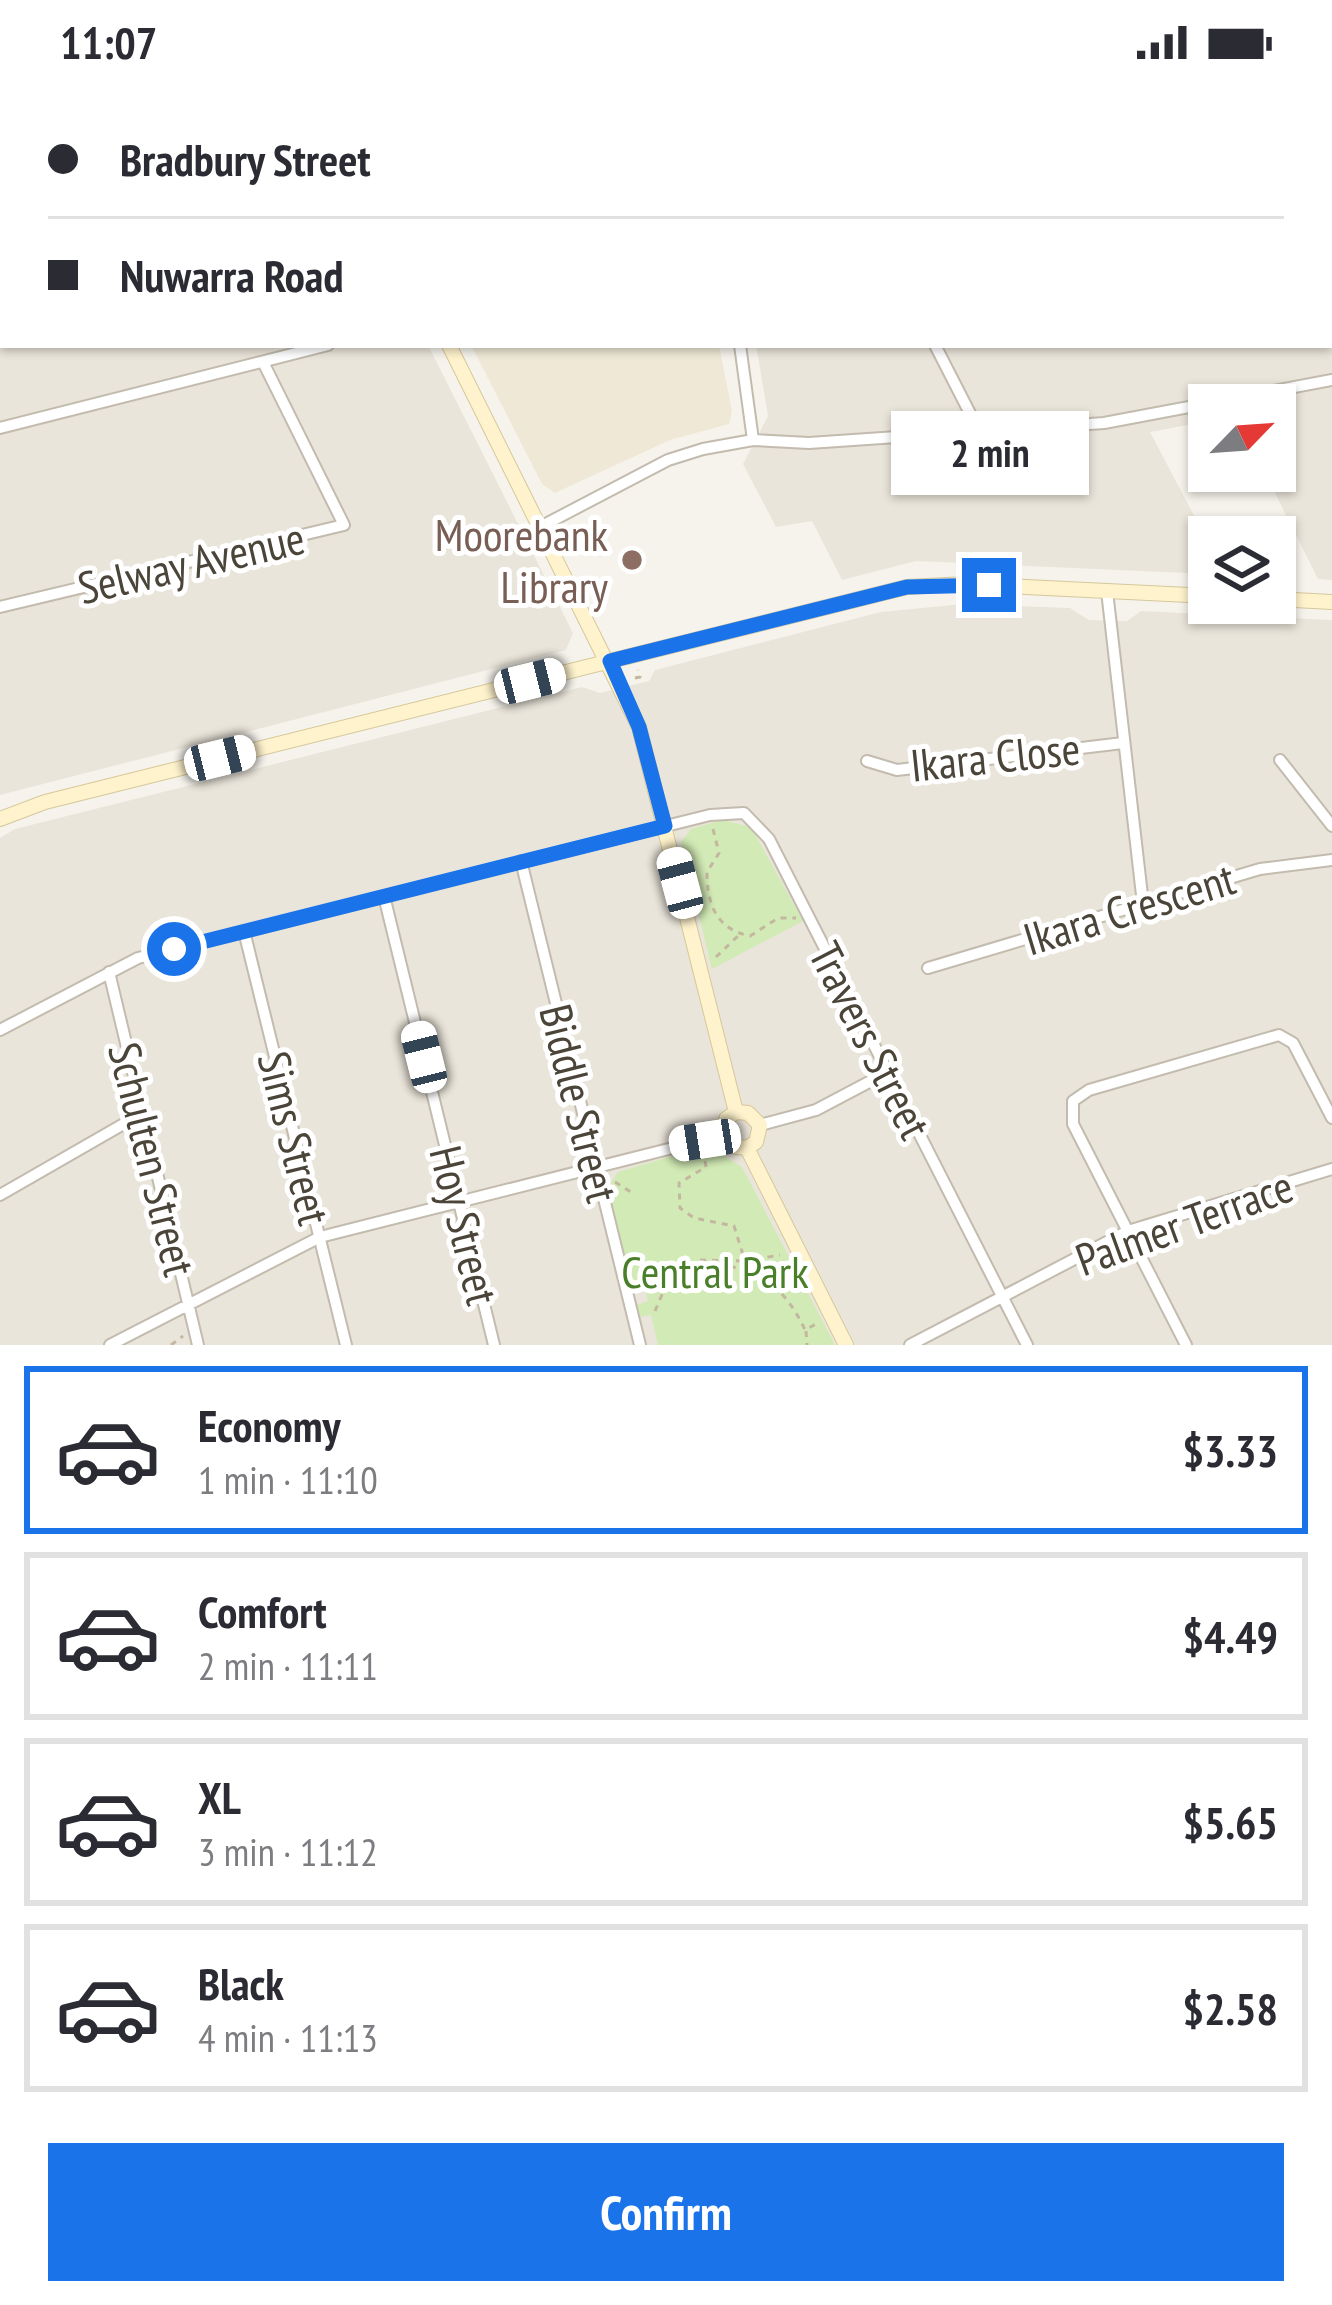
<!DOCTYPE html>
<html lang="en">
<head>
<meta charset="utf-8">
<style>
	:root { --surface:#fff; --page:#f2f2f3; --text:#2b2b33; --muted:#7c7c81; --line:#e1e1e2; --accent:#1a73e8 }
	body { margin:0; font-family:"PT Sans Narrow",sans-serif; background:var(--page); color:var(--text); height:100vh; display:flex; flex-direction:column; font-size:45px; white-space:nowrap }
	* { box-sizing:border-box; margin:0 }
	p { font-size:39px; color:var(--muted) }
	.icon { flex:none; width:66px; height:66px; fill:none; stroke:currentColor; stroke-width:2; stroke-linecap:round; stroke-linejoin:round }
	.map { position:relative; height:1261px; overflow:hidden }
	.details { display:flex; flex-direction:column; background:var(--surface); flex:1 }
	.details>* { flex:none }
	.top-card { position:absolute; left:0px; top:0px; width:1332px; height:264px; box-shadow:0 3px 9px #0004; display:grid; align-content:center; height:264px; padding:0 48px; background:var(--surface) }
	.needle { width:78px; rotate:65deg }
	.controls { position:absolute; left:1188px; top:300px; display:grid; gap:24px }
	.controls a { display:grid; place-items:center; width:108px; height:108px; border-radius:0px; background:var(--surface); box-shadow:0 3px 9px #0004; font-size:60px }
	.end { position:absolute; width:54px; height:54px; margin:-27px; border:15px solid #1a73e8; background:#fff; box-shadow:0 0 0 6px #fff }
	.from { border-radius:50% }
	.bubble { position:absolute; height:84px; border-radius:0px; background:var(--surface); box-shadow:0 3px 9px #0004; font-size:39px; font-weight:700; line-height:84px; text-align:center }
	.car { position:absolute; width:36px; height:72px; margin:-36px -18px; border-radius:15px; box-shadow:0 0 9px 3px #0007; background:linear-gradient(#fff 24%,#345 0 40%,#fff 0 76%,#345 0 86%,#fff 0) }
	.top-card b { display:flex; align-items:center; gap:42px; height:114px; font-size:45px }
	.top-card b+b { border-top:3px solid var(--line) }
	.top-card i { width:30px; height:30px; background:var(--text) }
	ul { padding:21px 0 0; list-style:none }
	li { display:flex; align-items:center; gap:36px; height:168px; margin:0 24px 18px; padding:0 24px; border:6px solid var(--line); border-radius:0px }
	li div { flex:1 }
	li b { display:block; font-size:45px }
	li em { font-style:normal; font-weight:700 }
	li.on { border-color:var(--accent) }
	li>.icon { width:108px; height:108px; stroke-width:1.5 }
	.primary-button { display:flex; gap:24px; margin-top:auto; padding:24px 48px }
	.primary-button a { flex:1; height:138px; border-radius:0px; background:var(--accent); color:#fff; font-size:48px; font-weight:700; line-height:138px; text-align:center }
	.status { display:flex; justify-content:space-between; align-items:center; height:84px; padding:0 60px; background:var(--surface); direction:ltr }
	.status svg { height:33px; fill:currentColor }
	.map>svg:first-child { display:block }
</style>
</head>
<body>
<div class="status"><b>11:07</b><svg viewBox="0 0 49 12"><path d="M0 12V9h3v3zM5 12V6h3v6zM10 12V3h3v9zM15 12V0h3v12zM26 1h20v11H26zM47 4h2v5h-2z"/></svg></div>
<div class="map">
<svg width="1332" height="1261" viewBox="0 0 1332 1261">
	<rect width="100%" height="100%" fill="#f6f3ec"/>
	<path fill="#eae5da" d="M0,0H308L3,3V261H428L573,549L566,566L0,711Z
		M629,0H1332V496L1318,495L1264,387H1275V321H1209V337L1150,348L1209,460V490L916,477L842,496L812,437L776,443L743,380L768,332L756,261H1329V3Z
		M963,520L1070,524L1089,536L1127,537L1141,527L1332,536V1261H0V754L15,745L582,603L600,609L649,597L655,586L881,528Z"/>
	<path fill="#efe8d6" d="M471,261H719L732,327L729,340L670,356L555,409L542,400Z"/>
	<path fill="#d2eab5" d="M722,736L751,743L803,837L712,885L681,758L691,745Z
		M686,1068L722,1071L742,1083L835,1261H658L651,1231L640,1233L637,1221L648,1217L643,1197L632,1200L607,1105L618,1088Z"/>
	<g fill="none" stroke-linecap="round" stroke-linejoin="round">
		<defs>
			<path id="street" d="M612,0V3
				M803,0L805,3
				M1066,0L1068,3
				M1262,0L1264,3
				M0,163L3,162
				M1329,182L1332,189
				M740,261L753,356
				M935,261L978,345
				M0,344L328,261
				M542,442L668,376L703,365L753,356L809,359L1104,339L1332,296
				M1107,507L1143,820
				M0,523L344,441L263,278
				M1280,676L1332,742
				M867,677L897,686L1123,659
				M521,777L640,1261
				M384,812L494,1261
				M244,847L346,1261
				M928,884L1260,785L1332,776
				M109,888L198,1261
				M0,946L138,874L710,731L744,729L769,755L1027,1261
				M760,1041L816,1026L888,988
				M0,1111L141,1030
				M110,1261L320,1153L724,1051
				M910,1261L1128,1147L1332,1085
				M1186,1261L1073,1040V1017L1089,1006L1279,951L1293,959L1332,1034"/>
			<path id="secondary" d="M344,0L345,3
				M449,261L639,643L736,1028
				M1275,515L1332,518
				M0,735L45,718L907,503L966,500L1209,512
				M736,1028L726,1035L724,1053L731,1062L747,1064
				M736,1028L748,1029L760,1041L756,1058L747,1064
				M747,1064L846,1261"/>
		</defs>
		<use href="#street" stroke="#c2bbae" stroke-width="14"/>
		<use href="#secondary" stroke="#d6c79b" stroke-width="16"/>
		<path stroke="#c4b79f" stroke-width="3" stroke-dasharray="6 6" stroke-linecap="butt" d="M1084,0L1085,3
			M1280,0L1281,3
			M1329,53L1332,51
			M1329,141L1332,148
			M635,594L640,593L638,586
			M713,745L719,769L707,788C707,820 716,845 750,852L778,834H796
			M716,873L739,851
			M705,1077L706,1083L679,1099L680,1124L694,1134L734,1142L745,1177L780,1171
			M615,1098L631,1108
			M700,1176L744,1177
			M694,1179C748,1180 781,1194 805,1246L816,1240
			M655,1227L667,1199L691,1180
			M806,1247L807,1261
			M171,1261L183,1252"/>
		<use href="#street" stroke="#fff" stroke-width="10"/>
		<use href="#secondary" stroke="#fff3cd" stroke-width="14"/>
	</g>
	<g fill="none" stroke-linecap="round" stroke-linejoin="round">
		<path stroke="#1a73e8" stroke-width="15" d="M174,865L665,742L639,643L610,577L907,503L989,501"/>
	</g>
	<circle fill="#8d6e63" stroke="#fff" stroke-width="4.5" cx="632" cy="476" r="12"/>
	<g text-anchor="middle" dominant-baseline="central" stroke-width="10" stroke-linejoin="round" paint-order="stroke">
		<g font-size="45" fill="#785e54" stroke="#fff" text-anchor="end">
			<text x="608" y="450">Moorebank<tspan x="608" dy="52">Library</tspan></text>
		</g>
		<g font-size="45" fill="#4b4439" stroke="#fff">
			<text transform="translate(191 478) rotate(-13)">Selway Avenue</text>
			<text transform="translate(995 672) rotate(-6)">Ikara Close</text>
			<text transform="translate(1129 824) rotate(-17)">Ikara Crescent</text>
			<text transform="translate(871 956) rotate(63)">Travers Street</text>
			<text transform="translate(580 1019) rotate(76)">Biddle Street</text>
			<text transform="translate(295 1054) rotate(76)">Sims Street</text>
			<text transform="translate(153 1075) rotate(76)">Schulten Street</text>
			<text transform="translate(1184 1138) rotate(-20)">Palmer Terrace</text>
			<text transform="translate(465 1141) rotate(76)">Hoy Street</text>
		</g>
		<g font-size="45" fill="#4a7f2a" stroke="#fff">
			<text x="715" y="1187">Central Park</text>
		</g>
	</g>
</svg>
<div class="controls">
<a><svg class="needle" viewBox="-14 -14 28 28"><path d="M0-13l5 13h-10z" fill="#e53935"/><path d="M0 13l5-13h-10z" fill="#7c7c81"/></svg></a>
<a><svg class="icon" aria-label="layers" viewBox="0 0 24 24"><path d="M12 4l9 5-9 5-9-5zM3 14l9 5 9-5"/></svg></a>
</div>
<i class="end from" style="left:174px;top:865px"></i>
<i class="end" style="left:989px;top:501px"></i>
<div class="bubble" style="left:891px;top:327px;width:198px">2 min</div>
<i class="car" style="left:530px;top:597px;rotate:76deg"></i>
<i class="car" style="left:220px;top:674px;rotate:76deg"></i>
<i class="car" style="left:680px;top:799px;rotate:345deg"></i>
<i class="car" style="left:424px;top:973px;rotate:346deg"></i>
<i class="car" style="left:705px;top:1056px;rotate:261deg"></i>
<div class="top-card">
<b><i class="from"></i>Bradbury Street</b>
<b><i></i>Nuwarra Road</b>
</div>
</div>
<section class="details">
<ul>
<li class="on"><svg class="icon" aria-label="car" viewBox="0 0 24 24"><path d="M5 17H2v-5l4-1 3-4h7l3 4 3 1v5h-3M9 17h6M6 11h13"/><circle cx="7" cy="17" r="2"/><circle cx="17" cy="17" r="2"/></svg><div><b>Economy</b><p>1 min · 11:10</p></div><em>$3.33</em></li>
<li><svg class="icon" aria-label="car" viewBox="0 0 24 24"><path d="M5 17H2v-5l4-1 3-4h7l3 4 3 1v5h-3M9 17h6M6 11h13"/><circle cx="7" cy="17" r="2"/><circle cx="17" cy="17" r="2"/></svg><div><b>Comfort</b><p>2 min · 11:11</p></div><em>$4.49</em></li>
<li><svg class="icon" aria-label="car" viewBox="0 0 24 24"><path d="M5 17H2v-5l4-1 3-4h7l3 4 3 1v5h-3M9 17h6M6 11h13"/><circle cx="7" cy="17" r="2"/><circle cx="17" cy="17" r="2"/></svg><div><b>XL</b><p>3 min · 11:12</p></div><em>$5.65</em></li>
<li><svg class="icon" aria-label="car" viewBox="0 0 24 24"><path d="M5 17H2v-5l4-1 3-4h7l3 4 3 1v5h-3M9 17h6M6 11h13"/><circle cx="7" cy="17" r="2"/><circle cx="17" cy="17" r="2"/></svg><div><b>Black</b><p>4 min · 11:13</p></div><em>$2.58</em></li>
</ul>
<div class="primary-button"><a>Confirm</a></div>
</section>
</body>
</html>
